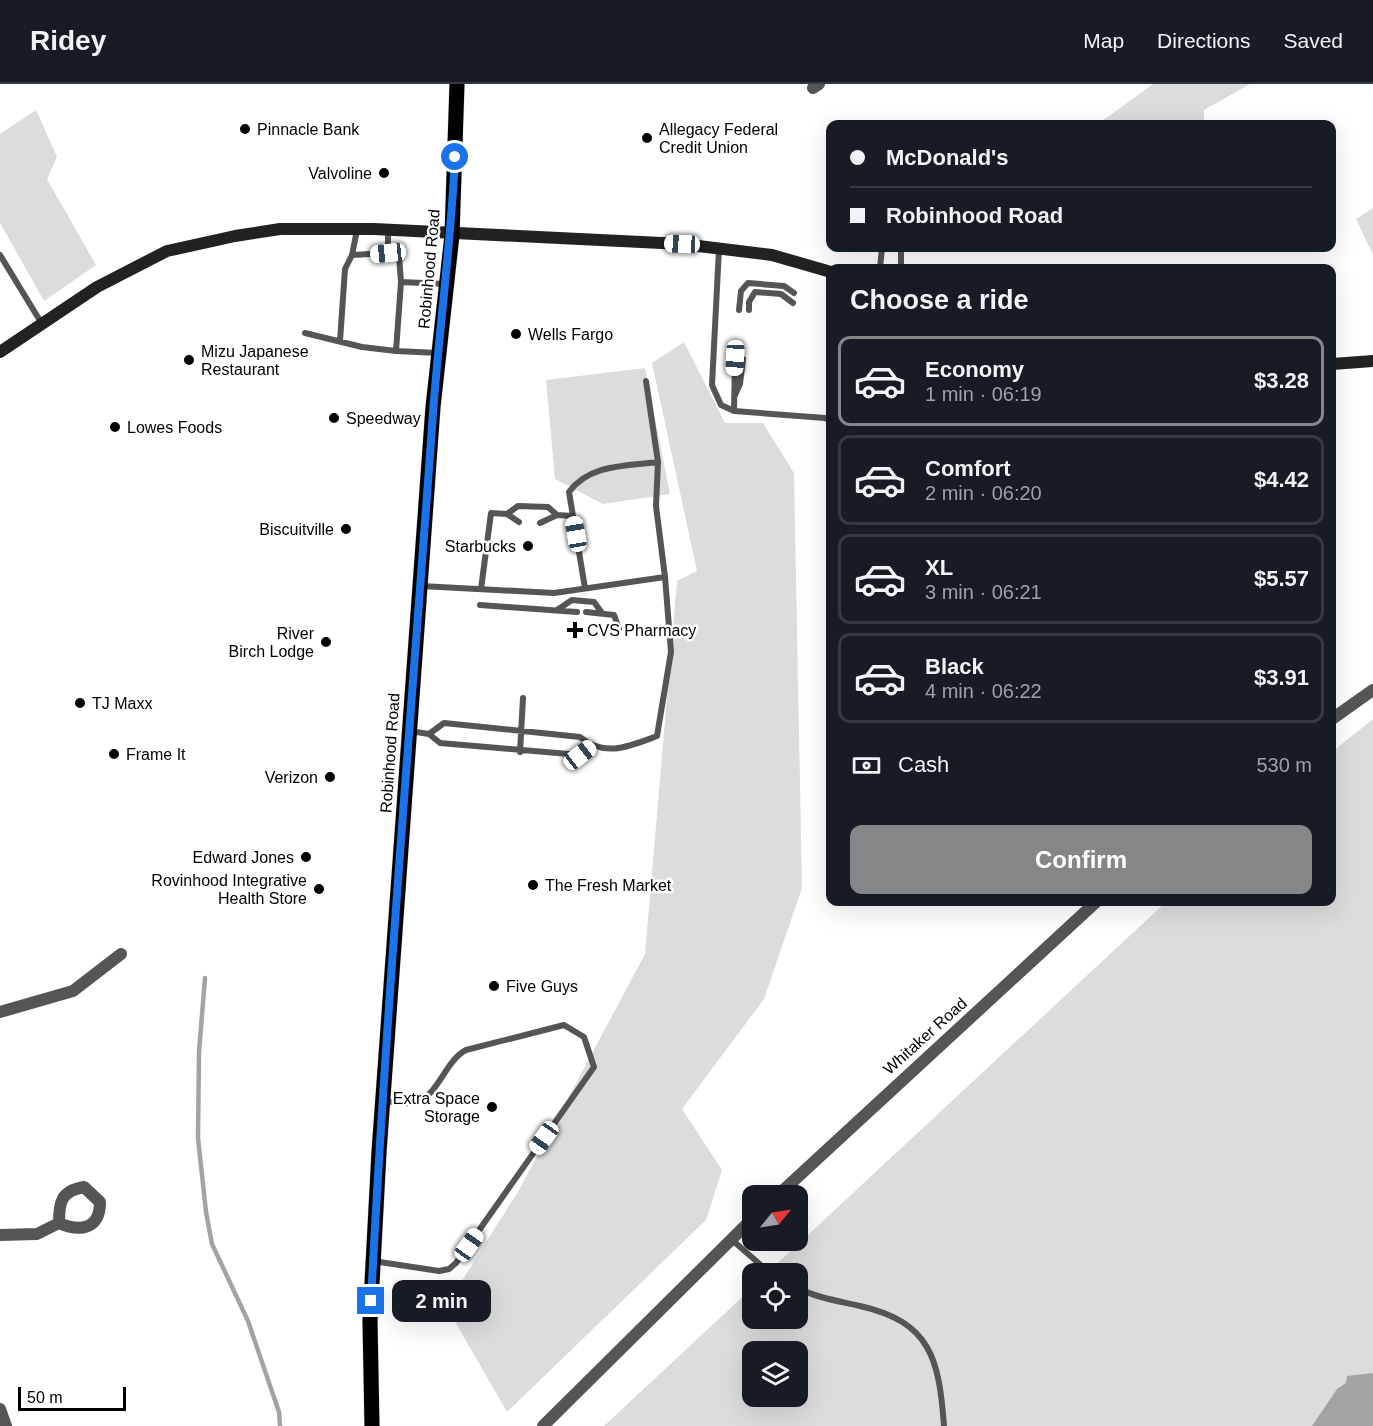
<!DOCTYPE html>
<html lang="en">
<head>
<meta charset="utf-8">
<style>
	:root { --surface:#171b24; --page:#242831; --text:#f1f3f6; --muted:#9ea1a6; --line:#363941; --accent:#858687 }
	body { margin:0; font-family:Helvetica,sans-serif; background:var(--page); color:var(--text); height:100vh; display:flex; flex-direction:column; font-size:22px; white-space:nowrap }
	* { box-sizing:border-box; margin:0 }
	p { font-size:20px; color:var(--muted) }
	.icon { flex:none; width:33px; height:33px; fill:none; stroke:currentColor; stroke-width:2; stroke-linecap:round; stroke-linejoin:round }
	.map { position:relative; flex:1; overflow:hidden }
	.drawer { position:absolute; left:826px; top:180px; width:510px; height:642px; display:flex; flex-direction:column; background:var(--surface); border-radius:12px; box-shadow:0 6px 24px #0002 }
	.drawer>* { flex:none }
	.banner { position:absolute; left:826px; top:36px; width:510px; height:132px; border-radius:12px; box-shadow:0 6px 24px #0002; display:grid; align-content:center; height:132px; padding:0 24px; background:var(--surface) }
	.needle { width:39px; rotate:60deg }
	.controls { position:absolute; left:742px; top:1101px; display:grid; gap:12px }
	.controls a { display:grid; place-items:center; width:66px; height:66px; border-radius:12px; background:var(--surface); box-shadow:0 6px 24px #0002; font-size:30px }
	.scale { position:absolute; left:18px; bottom:15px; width:108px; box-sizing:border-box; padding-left:6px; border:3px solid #000; border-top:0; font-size:16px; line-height:21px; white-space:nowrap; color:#000; -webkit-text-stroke:4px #fff; paint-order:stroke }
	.end { position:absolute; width:27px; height:27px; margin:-14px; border:8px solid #1a73e8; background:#fff; box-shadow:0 0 0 3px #fff }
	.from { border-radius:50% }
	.bubble { position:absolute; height:42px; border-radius:12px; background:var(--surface); box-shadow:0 6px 24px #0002; font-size:20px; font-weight:700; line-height:42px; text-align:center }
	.car { position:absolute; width:18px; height:36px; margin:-18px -9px; border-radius:8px; box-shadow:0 0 4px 2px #0007; background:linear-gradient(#fff 24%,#345 0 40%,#fff 0 76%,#345 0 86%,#fff 0) }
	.banner b { display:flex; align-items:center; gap:21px; height:57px; font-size:22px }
	.banner b+b { border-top:2px solid var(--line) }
	.banner i { width:15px; height:15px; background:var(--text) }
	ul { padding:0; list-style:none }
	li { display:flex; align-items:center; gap:18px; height:90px; margin:0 12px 9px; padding:0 12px; border:3px solid var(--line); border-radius:12px }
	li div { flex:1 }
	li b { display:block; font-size:22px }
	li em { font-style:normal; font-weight:700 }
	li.active { border-color:var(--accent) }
	li>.icon { width:54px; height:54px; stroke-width:1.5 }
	h2 { padding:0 24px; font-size:27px; line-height:72px }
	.pay { display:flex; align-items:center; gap:15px; height:66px; padding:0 24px; font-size:22px }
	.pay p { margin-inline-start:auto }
	.cta { display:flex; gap:12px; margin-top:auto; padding:12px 24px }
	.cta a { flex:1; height:69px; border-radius:12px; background:var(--accent); color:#fff; font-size:24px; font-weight:700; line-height:69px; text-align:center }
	header { display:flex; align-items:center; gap:36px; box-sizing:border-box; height:84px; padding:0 30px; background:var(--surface); border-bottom:2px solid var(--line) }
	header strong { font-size:28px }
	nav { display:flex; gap:33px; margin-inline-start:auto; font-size:21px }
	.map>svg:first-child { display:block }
</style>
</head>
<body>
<header>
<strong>Ridey</strong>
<nav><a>Map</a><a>Directions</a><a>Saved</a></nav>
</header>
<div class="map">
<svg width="1373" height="1342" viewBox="0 0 1373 1342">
	<rect width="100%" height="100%" fill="#fff"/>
	<path fill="#dcdcdc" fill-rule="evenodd" d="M1153,0H1250L1204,26V40H1098Z
		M36,26L57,73L47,95L96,181L44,217L0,139V50Z
		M1373,124V171L1356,135Z
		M684,258L725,339H763L794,389L802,804L764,915L682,1025L722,1086L706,1136L507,1328L446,1222L519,1106L645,870L677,497L697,487L652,279Z
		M645,284L670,410L603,420L555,395L546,296Z
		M1373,635V1342H604L753,1203V1234H798V1190L767,1189L1166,818H1332V668ZM753,1268H798V1312H753Z"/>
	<path fill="#a3a3a3" d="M1373,1289V1342H1312L1337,1305L1346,1299L1347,1292Z"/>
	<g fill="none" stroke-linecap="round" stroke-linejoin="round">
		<path stroke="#a3a3a3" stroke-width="4.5" d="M205,894L199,968L198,1054L206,1128L212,1160L248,1237L279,1328L280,1342"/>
		<defs>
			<path id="primary" d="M372,1342L370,1237L379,1068L433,323L452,151L457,0"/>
		</defs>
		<use href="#primary" stroke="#dbdbdb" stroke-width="16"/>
		<path stroke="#555" stroke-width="6" d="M719,165L712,301L721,321L734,327L825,334L831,337
			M388,169V146
			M0,171L42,240
			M352,171L388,169L399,172L401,198L396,267L439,269
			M880,184L882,164
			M901,184V164
			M401,198L445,200
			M830,216L831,217
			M829,225L831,228
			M739,226L741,207L748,199L784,202L794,209
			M749,226V218L755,208L781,210L793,219
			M305,249L362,263L396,267
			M340,257L345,185L352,171L357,146
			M735,311L740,300L743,275
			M734,327L735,274
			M507,430L519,438
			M540,439L557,431
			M421,502L554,509L665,493L656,422L658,378L646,297
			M585,504L569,408C589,380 627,382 658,378
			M481,505L491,429L507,430L518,422L548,423L557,431L572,432
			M480,521L577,528
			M557,526L572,516L594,518L602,529
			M586,528L614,531L619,545
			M410,647L429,650L440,659L580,671L591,662
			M429,650L444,639L580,653C605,674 630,662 657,652L671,568L665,493
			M520,668L523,614
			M731,1155L771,1190
			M373,1177L439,1187L449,1185L456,1179L594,983L584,953L564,941L466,966C445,977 439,1010 417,1018C408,1021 393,1018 383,1017
			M798,1204C817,1214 839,1217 860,1222C931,1238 939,1275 944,1342"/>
		<path stroke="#555" stroke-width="12" d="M813,4L819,0
			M1332,635L1373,606
			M0,928L73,907L121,870
			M84,1103L100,1118C100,1146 79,1148 59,1139C59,1118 61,1107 84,1103Z
			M0,1151L37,1150L59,1139
			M0,1325L6,1342"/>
		<path stroke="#555" stroke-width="12" d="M777,1112L1096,818
			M543,1342L753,1134"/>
		<path stroke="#222" stroke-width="12" d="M0,268L97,203L167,167L235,152L280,145H374L682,160L772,171L831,188
			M1332,280L1373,277"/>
		<use href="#primary" stroke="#000" stroke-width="15"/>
	</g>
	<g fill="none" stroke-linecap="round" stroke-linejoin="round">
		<path stroke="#1a73e8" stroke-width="8" d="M371,1217C386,925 411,634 432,343C438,252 451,163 455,73"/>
	</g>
	<g fill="#000" stroke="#fff" stroke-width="2">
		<circle cx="245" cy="45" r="6"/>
		<circle cx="647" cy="54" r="6"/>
		<circle cx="384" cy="89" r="6"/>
		<circle cx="516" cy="250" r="6"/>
		<circle cx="189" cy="276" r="6"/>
		<circle cx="334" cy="334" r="6"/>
		<circle cx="115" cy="343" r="6"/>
		<circle cx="346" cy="445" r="6"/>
		<circle cx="528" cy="462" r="6"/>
		<path d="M572 537h6v6h6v6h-6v6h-6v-6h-6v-6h6z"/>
		<circle cx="326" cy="558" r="6"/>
		<circle cx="80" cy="619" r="6"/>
		<circle cx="114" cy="670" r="6"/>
		<circle cx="330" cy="693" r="6"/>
		<circle cx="306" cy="773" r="6"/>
		<circle cx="533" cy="801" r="6"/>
		<circle cx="319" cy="805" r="6"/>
		<circle cx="494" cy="902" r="6"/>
		<circle cx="492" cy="1023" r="6"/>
	</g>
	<g text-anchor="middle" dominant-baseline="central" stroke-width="5" stroke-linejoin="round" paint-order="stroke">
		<g font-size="16" fill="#000" stroke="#fff" text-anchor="start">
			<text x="257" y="45">Pinnacle Bank</text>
			<text x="659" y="45">Allegacy Federal<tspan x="659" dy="18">Credit Union</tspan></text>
			<text x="372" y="89" text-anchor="end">Valvoline</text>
			<text x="528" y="250">Wells Fargo</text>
			<text x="201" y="267">Mizu Japanese<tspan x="201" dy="18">Restaurant</tspan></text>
			<text x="346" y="334">Speedway</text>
			<text x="127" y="343">Lowes Foods</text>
			<text x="334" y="445" text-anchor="end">Biscuitville</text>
			<text x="516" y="462" text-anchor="end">Starbucks</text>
			<text x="587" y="546">CVS Pharmacy</text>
			<text x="314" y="549" text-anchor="end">River<tspan x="314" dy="18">Birch Lodge</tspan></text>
			<text x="92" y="619">TJ Maxx</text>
			<text x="126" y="670">Frame It</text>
			<text x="318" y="693" text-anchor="end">Verizon</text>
			<text x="294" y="773" text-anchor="end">Edward Jones</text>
			<text x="307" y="796" text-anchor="end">Rovinhood Integrative<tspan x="307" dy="18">Health Store</tspan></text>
			<text x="545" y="801">The Fresh Market</text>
			<text x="506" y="902">Five Guys</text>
			<text x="480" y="1014" text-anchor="end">Extra Space<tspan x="480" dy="18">Storage</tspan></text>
		</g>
		<g font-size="16" fill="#000" stroke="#fff">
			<text transform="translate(429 185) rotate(-85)">Robinhood Road</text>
			<text transform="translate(390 669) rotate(-86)">Robinhood Road</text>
			<text transform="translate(925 952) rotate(-42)">Whitaker Road</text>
		</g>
	</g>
</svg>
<div class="controls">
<a><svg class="needle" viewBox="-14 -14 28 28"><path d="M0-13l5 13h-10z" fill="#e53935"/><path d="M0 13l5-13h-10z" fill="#9ea1a6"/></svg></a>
<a><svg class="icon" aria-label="locate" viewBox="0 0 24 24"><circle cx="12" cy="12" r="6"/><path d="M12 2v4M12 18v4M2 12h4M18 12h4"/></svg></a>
<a><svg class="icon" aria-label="layers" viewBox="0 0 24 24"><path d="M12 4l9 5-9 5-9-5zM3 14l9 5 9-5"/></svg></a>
</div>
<div class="scale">50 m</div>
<i class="end from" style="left:455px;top:73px"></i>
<i class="end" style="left:371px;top:1217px"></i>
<div class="bubble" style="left:392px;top:1196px;width:99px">2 min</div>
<i class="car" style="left:682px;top:160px;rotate:272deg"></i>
<i class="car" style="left:388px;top:169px;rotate:264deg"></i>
<i class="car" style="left:735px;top:274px;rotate:183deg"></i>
<i class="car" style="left:576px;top:450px;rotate:350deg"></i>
<i class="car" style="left:580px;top:671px;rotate:52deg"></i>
<i class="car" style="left:544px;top:1054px;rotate:215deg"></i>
<i class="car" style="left:469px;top:1161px;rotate:35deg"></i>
<div class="banner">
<b><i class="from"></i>McDonald's</b>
<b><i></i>Robinhood Road</b>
</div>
<section class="drawer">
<h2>Choose a ride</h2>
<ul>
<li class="active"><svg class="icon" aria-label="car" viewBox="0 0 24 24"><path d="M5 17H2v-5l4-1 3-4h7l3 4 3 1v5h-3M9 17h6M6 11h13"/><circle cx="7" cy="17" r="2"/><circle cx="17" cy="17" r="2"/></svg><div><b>Economy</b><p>1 min · 06:19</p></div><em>$3.28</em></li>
<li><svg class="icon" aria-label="car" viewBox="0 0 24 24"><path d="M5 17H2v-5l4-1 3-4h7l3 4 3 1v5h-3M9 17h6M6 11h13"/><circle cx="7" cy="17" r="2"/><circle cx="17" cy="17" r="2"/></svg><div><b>Comfort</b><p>2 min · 06:20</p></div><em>$4.42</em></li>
<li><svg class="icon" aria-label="car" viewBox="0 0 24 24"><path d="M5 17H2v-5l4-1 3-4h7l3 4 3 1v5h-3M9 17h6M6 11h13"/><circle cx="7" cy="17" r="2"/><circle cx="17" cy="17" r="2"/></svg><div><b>XL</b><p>3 min · 06:21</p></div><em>$5.57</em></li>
<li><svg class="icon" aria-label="car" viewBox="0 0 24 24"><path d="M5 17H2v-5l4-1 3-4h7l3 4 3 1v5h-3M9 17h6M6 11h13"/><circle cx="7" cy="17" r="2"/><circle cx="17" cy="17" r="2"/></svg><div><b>Black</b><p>4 min · 06:22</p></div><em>$3.91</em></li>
</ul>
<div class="pay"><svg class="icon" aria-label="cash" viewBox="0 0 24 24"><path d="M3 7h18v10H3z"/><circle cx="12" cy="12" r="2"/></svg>Cash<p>530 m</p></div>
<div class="cta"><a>Confirm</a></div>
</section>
</div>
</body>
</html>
